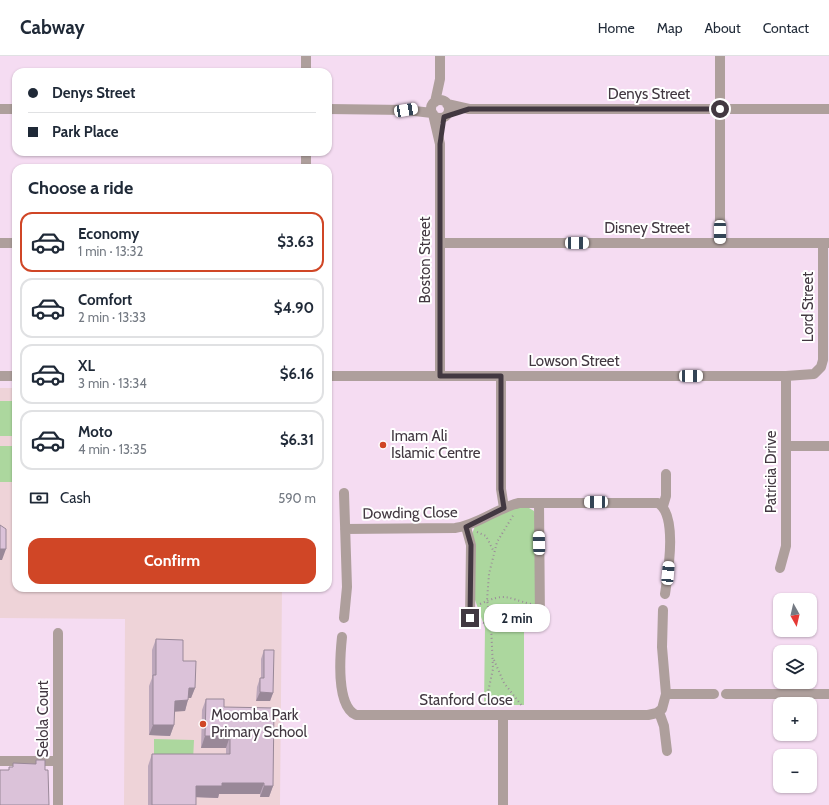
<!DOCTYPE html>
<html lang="en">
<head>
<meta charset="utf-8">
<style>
	:root { --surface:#fff; --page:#f6f6f7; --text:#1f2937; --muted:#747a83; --line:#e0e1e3; --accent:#d04626 }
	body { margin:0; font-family:Cabin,sans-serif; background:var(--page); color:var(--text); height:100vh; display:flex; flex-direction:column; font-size:15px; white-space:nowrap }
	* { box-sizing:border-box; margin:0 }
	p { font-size:13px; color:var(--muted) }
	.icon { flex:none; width:22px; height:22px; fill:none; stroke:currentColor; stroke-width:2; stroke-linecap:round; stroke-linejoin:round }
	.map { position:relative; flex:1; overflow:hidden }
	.drawer { position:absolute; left:12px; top:108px; width:320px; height:428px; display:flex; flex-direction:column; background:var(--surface); border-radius:12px; box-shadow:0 1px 3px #0004 }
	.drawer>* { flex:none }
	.guide { position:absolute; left:12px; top:12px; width:320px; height:88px; border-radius:12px; box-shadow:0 1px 3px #0004; display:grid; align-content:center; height:88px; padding:0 16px; background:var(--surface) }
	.needle { width:26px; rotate:172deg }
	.fabs { position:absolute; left:773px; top:537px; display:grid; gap:8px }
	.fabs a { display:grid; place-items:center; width:44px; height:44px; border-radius:8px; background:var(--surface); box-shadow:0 1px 3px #0004; font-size:20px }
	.end { position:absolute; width:18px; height:18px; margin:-9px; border:5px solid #423841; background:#fff; box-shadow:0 0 0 2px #fff }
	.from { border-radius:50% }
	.bubble { position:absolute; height:28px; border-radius:12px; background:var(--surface); box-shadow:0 1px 3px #0004; font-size:13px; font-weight:700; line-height:28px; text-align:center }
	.car { position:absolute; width:12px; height:24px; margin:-12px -6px; border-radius:5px; box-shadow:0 0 3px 1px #0007; background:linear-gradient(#fff 24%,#345 0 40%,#fff 0 76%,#345 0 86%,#fff 0) }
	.guide b { display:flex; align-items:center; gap:14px; height:38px; font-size:15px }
	.guide b+b { border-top:1px solid var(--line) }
	.guide i { width:10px; height:10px; background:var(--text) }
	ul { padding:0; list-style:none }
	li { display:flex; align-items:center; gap:12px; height:60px; margin:0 8px 6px; padding:0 8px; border:2px solid var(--line); border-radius:12px }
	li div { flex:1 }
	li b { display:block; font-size:15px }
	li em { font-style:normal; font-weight:700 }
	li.on { border-color:var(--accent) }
	li>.icon { width:36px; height:36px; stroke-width:1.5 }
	h2 { padding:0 16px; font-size:18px; line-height:48px }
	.pay { display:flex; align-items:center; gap:10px; height:44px; padding:0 16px; font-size:15px }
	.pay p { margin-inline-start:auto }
	.action { display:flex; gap:8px; margin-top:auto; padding:8px 16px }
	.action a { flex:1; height:46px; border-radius:12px; background:var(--accent); color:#fff; font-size:16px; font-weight:700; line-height:46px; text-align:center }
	header { display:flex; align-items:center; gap:24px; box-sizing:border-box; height:56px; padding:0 20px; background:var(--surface); border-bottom:1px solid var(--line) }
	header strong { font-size:19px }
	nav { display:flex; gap:22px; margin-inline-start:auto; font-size:14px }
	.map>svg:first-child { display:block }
</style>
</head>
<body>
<header>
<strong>Cabway</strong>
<nav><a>Home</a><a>Map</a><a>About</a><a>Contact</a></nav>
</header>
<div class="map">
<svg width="829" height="749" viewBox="0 0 829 749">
	<rect width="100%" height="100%" fill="#f5dcf2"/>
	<path fill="#eed3d8" d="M0,332H16V532H282L280,749H124L125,563L0,562Z"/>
	<path fill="#acd79e" d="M0,345H16V380H0Z
		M0,390H16V426H0Z
		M517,451L529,452L534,455L535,460L536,554L524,574V649H484L485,572L475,544L472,478L475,470Z
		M154,683L194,684L193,705H154Z"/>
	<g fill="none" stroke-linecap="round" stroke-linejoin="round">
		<path stroke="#9b8a99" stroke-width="2" stroke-dasharray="1 3" stroke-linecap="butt" d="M477,476L486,480L493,494
			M480,548C506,536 506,542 531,548
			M479,566L504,571L531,565
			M494,604L504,627L522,650
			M485,650L493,613L491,569L487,544L489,518L497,486L514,458"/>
		<path stroke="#ae9f9c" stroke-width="10" d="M306,0V16
			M720,0V187
			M431 53a9 9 0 1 1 18 0a9 9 0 1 1-18 0Z
			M435,46L440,23V0
			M447,48L469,53H829
			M0,53H16
			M328,53L406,54L432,57
			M433,58L440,88V320
			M306,112V96
			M0,187H16
			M441,187H829
			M0,320H16
			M328,320H786L814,318L821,311L823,304V187
			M501,320V433L504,452
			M786,390H829
			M344,437L347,531L344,562
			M539,447L540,566
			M663,450L666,440V418
			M466,471L471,489L470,562
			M345,473L455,472C478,469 497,452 519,447H658C678,459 668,517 665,538
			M780,512L786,490V320
			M58,577V749
			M342,581C340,600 336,650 356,659H648L657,657L662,653L666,638L662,591L663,554
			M666,638H714
			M726,638H829
			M659,656L664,670L667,695
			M503,659V749
			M0,705H58"/>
	</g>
	<path fill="#bca7bb" d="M156,583L183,605L195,632L191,642H188L185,655H174V669L170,680L149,679V630L152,622V594Z
		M264,594L273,637L270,645H256L257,631L260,622H261V603Z
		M206,643L224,651L273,730L269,741H260V738H219L218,742L196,741V749H148V710L152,698H226V692H201L202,654Z"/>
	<path fill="#998898" d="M0,493H6L2,504H0Z
		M189,632H195L191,642H185Z
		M260,636L273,637L270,645H256Z
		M188,644L185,655L171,656L175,645Z
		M153,669H174L170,680L149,679Z
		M205,680H230L226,692H201Z
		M222,727H264L260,738H219L218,742L192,741L196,730Z
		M264,730H273L269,741H260Z"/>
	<path fill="#dbc2d9" stroke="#998898" d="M0,469L6,473V493H0V494Z
		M156,583L183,584V605H196L195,632H189L188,644L175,645L174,669H153V619H156Z
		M264,594H274L273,637L260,636V622H264Z
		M206,643H224V651L274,652L273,730H264V727H222V730H196V749H152V698H230V680H205Z
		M36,704H45V714H48L49,749H0V714H9V711H13V707L36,708Z"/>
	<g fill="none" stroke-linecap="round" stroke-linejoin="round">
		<path stroke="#423841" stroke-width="5" d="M470,562L471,489L466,471L504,452L501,433V320H440V88L444,61L469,53H720"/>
	</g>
	<g fill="#d04626" stroke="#fff" stroke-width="1.5">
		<circle cx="383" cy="389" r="4"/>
		<circle cx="203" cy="668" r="4"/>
	</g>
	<g text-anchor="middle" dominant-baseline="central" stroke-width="4" stroke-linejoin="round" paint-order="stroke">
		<g font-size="15" fill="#423841" stroke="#fff">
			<text x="649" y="38">Denys Street</text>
			<text x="647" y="172">Disney Street</text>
			<text transform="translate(425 204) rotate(-90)">Boston Street</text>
			<text transform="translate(808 251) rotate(-90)">Lord Street</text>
			<text x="574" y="305">Lowson Street</text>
			<text transform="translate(771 416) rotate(-90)">Patricia Drive</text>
			<text transform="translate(410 457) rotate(-1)">Dowding Close</text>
			<text x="466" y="644">Stanford Close</text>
			<text transform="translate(43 663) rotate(-90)">Selola Court</text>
		</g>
		<g font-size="15" fill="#423841" stroke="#fff" text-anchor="start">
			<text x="391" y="380">Imam Ali<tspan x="391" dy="17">Islamic Centre</tspan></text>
			<text x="211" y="659">Moomba Park<tspan x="211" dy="17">Primary School</tspan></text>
		</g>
	</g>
</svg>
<div class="fabs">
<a><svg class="needle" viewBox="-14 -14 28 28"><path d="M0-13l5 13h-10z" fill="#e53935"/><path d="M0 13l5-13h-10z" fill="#747a83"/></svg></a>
<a><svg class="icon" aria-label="layers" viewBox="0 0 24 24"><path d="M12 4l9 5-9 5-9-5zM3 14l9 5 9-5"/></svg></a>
<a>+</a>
<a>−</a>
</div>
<i class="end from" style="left:720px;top:53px"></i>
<i class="end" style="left:470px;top:562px"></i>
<div class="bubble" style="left:484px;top:548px;width:66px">2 min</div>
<i class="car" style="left:406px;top:54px;rotate:80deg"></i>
<i class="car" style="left:720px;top:176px;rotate:180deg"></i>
<i class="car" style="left:577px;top:187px;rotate:90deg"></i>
<i class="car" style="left:691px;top:320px;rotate:90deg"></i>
<i class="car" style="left:596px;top:446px;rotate:270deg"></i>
<i class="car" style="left:539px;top:487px;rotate:359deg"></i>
<i class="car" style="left:668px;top:517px;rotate:5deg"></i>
<div class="guide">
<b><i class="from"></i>Denys Street</b>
<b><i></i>Park Place</b>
</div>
<section class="drawer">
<h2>Choose a ride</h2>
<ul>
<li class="on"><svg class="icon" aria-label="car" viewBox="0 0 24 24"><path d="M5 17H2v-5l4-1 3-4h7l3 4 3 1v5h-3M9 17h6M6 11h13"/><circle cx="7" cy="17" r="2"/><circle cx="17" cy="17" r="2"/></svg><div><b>Economy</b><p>1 min · 13:32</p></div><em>$3.63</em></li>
<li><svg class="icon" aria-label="car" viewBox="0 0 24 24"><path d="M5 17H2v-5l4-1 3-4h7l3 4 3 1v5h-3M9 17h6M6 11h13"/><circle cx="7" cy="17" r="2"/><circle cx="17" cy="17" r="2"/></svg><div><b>Comfort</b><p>2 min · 13:33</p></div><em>$4.90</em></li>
<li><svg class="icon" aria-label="car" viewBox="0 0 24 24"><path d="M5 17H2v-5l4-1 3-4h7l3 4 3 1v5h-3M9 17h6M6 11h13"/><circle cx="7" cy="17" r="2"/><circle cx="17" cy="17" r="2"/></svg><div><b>XL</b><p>3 min · 13:34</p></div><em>$6.16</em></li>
<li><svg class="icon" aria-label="car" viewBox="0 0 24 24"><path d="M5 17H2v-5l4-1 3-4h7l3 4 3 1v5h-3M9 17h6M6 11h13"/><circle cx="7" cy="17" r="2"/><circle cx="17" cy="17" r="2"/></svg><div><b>Moto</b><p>4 min · 13:35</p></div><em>$6.31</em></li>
</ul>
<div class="pay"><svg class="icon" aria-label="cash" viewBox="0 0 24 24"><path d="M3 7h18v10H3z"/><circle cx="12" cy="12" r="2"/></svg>Cash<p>590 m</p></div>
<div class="action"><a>Confirm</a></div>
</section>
</div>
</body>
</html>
